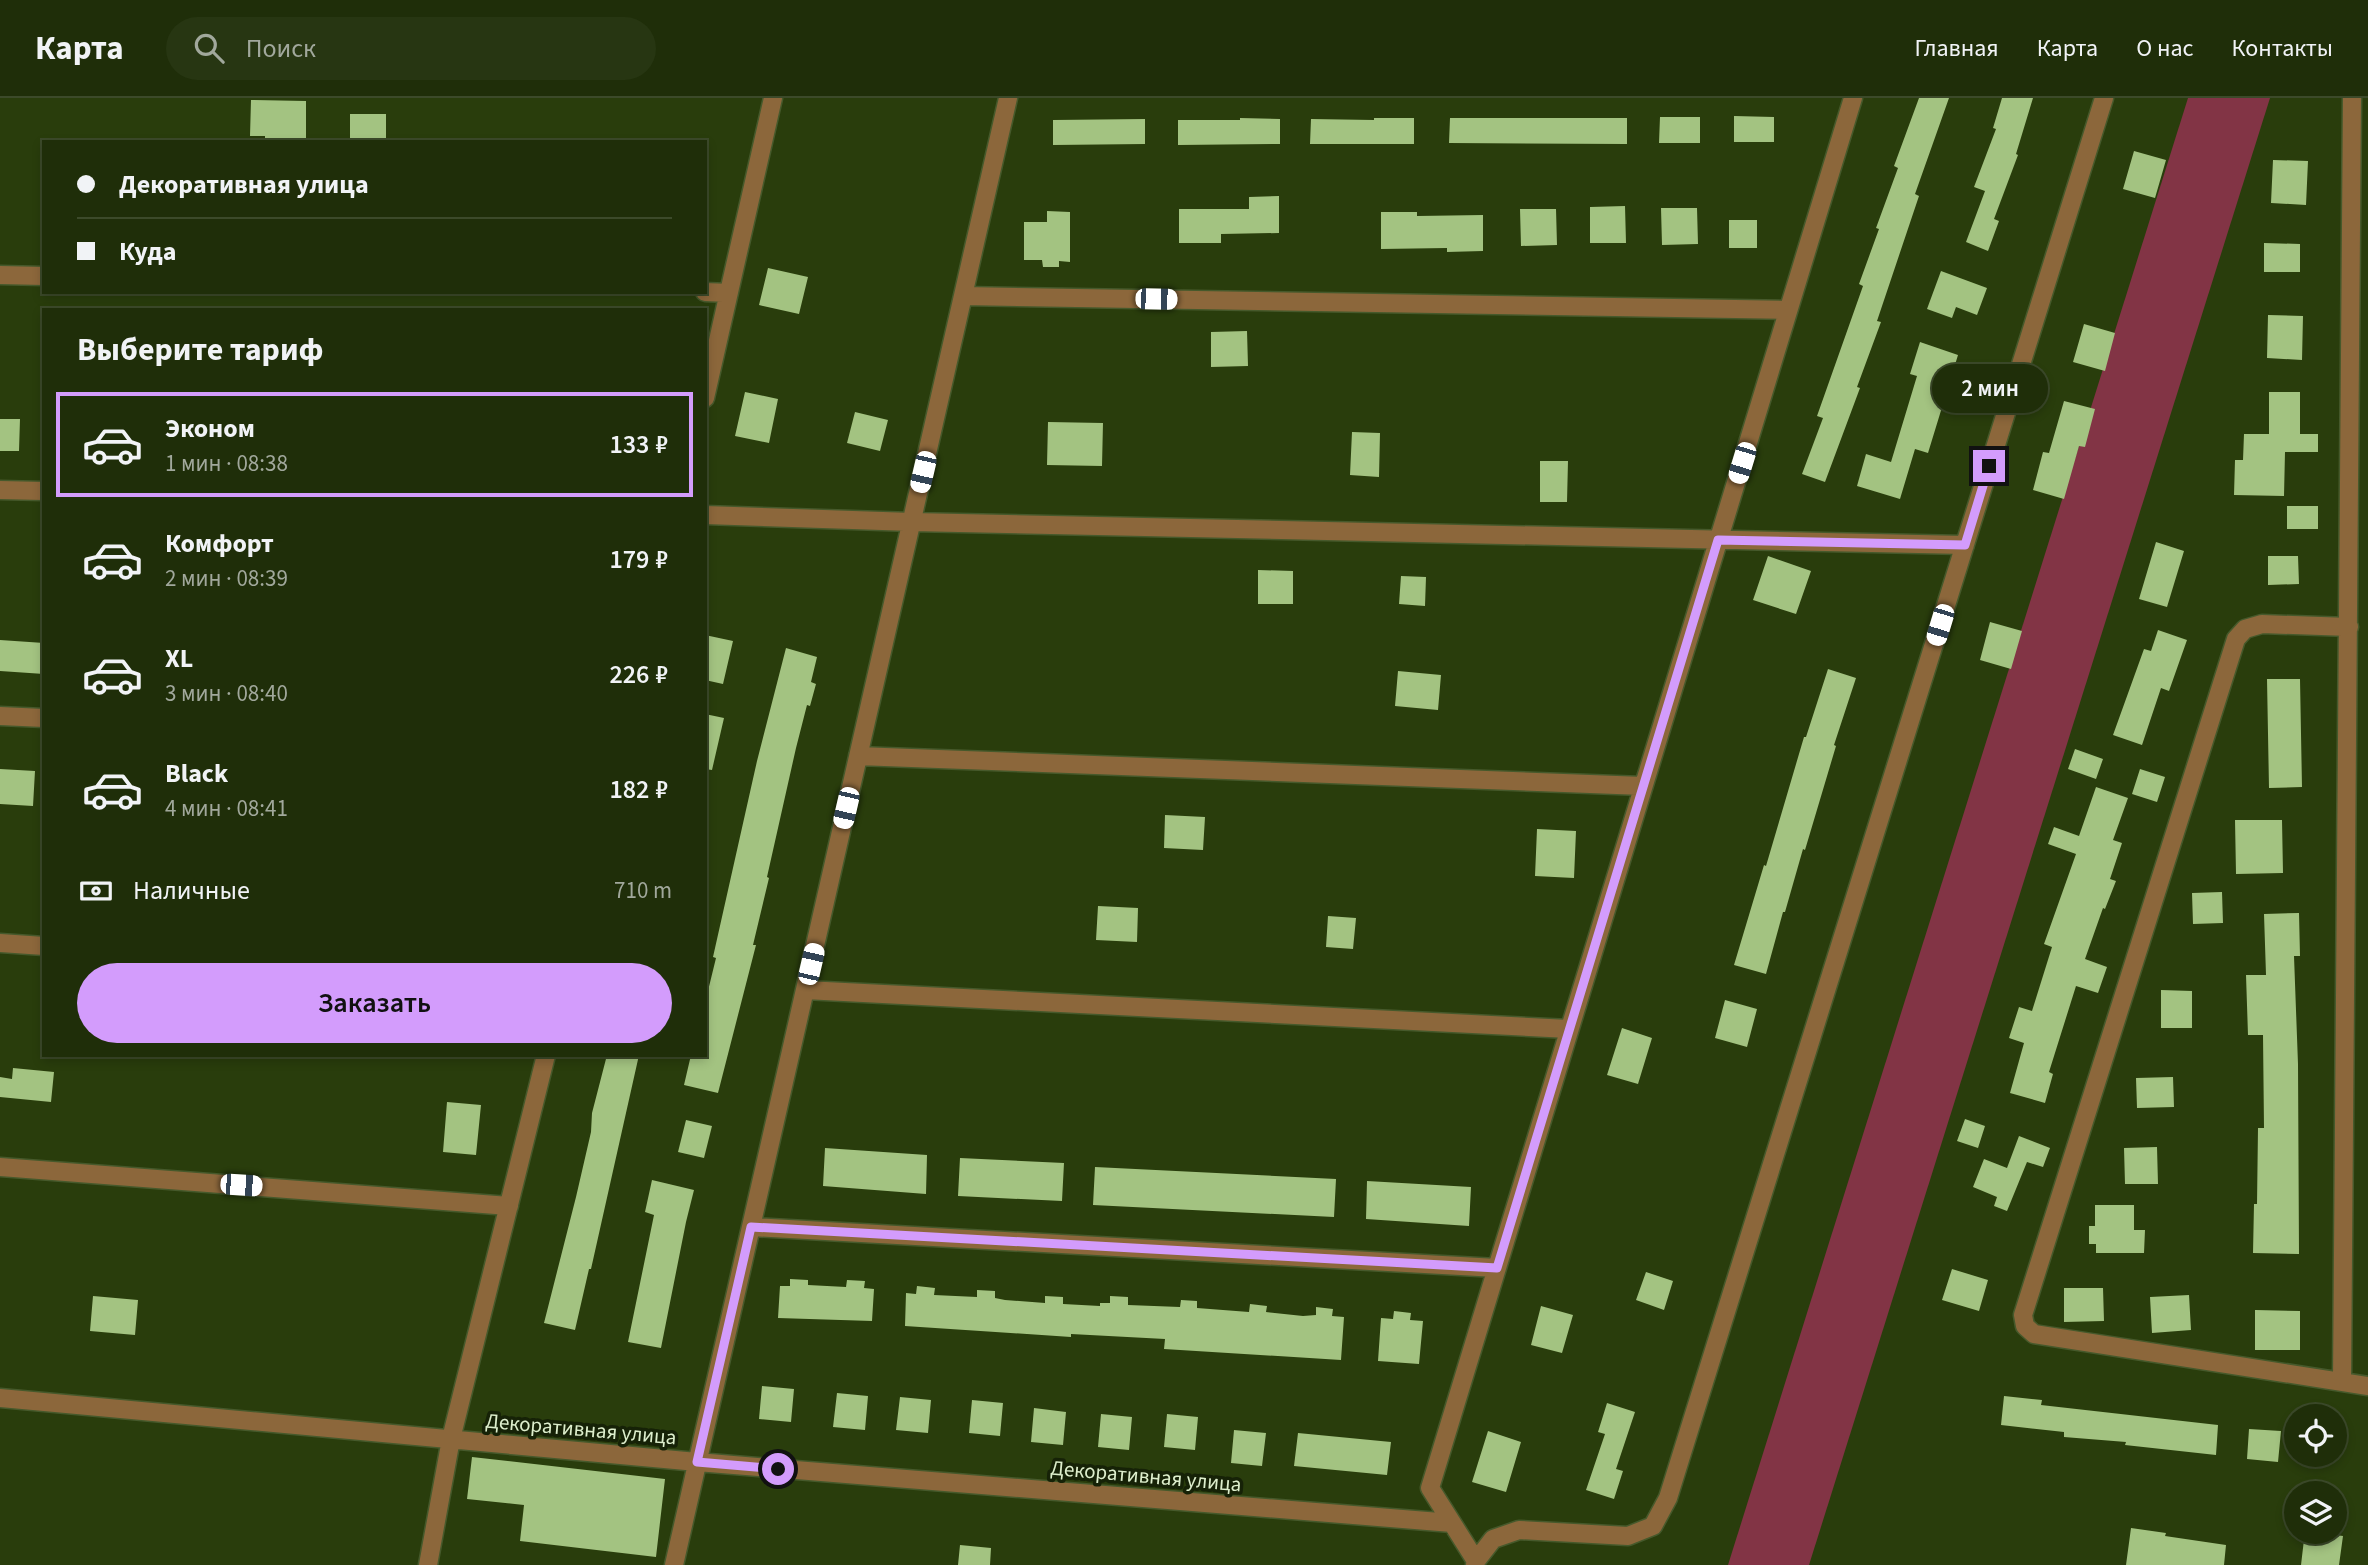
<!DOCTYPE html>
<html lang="ru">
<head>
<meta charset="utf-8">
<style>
	:root { --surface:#1f2e09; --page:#273612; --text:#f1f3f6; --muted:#a1a89c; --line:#3c4a2a; --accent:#d39cfc }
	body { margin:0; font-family:"Source Sans 3",sans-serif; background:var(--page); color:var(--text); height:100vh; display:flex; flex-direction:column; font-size:26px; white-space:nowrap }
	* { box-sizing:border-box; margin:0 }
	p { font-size:23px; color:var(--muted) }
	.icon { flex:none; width:38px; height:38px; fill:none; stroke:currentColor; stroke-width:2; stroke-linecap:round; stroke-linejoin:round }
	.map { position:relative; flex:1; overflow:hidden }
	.panel { position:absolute; left:42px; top:210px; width:665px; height:749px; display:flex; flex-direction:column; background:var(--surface); border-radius:0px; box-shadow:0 4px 10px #0003,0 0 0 2px var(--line) }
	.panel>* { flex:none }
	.banner { position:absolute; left:42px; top:42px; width:665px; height:154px; border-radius:0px; box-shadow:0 4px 10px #0003,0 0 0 2px var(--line); display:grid; align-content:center; height:154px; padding:0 35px; background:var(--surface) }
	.buttons { position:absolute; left:2284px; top:1306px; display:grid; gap:14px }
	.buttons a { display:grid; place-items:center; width:63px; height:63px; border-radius:50%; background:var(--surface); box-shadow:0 4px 10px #0003,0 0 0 2px var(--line); font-size:35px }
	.end { position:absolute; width:32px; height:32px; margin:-16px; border:9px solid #d39cfc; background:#111; box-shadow:0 0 0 4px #111 }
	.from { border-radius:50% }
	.bubble { position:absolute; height:49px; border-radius:24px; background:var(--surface); box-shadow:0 4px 10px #0003,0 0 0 2px var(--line); font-size:23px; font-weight:600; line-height:49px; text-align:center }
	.car { position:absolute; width:21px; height:42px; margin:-21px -10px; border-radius:9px; box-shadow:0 0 5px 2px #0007; background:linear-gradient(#fff 24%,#345 0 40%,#fff 0 76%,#345 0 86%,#fff 0) }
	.banner b { display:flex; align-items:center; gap:24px; height:66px; font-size:26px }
	.banner b+b { border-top:2px solid var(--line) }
	.banner i { width:18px; height:18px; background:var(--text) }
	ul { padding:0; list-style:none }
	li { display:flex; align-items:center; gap:21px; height:105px; margin:0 14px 10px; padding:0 21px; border:4px solid transparent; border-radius:0px }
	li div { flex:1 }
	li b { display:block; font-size:26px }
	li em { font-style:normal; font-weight:600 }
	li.selected { border-color:var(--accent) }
	li>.icon { width:63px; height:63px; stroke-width:1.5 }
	h2 { padding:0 35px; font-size:32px; line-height:84px }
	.pay { display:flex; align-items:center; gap:18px; height:77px; padding:0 35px; font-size:26px }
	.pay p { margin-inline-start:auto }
	.action { display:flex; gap:14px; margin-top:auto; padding:14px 35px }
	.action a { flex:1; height:80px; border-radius:42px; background:var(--accent); color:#111; font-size:28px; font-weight:600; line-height:80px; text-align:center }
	header { display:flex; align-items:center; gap:42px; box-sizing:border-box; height:98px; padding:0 35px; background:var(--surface); border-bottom:2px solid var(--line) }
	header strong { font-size:33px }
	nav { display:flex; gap:38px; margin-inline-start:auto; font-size:24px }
	.search { width:490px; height:63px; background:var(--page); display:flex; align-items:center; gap:18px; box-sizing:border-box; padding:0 24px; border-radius:38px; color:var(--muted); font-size:26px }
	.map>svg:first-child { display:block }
</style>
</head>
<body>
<header>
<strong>Карта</strong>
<div class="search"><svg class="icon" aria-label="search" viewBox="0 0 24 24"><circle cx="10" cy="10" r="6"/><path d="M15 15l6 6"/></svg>Поиск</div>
<nav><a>Главная</a><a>Карта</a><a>О нас</a><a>Контакты</a></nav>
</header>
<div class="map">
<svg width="2368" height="1467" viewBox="0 0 2368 1467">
	<rect width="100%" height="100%" fill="#293d0c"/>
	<path fill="#823445" d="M2188,0H2270L1809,1467H1728Z"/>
	<path fill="#a3c381" d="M1919,0H1949L1915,96L1919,98L1877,223L1881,224L1857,289L1860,290L1825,384L1802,376L1823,320L1817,318L1863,188L1859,186L1879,131L1876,130L1898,70L1894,68Z
		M2002,0H2033L2016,56L2018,57L1994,121L1999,123L1988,153L1966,144L1985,93L1974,89L1996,31L1993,30Z
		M251,2L306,3V42L265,44V38H250Z
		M350,16H386V44H350Z
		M1734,18L1774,19V44H1734Z
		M1660,19H1700V45H1659Z
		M1240,20L1280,21V46L1178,47V22H1240Z
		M1374,20H1414V46H1310L1311,21L1374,22Z
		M1450,20H1627V46L1449,45Z
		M1145,21V46L1053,47V22Z
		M2134,53L2166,62L2155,100L2123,91Z
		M2273,62L2308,63L2306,107L2271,105Z
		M1279,98V135L1221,136V145H1179V111H1249V99Z
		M1625,108L1626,145H1590V109Z
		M1661,110H1697L1698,146L1662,147Z
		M1520,111H1556L1557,147L1521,148Z
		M1047,113L1070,114V164L1059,163V169H1043L1042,162H1024V124H1047Z
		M1381,114H1417V118L1483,117V153L1447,154V150L1381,151Z
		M1729,122H1757V150H1729Z
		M2264,145L2300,146V174H2264Z
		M768,170L808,179L799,216L759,207Z
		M1941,173L1987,190L1977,217L1956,209L1952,220L1927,211Z
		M2268,217L2303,218L2302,262L2267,260Z
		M2084,226L2115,235L2105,273L2073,264Z
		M1247,233L1248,268L1211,269V234Z
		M1920,244L1958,257L1928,355L1915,351L1900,401L1857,388L1866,356L1891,364L1917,278L1910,276Z
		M745,294L778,301L769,345L735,338Z
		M2269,294H2300V336H2318V354H2285L2284,398L2234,397L2235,362H2243L2244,336H2269Z
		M2064,303L2095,311L2085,349L2079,348L2064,401L2033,392L2043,354L2049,355Z
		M855,314L888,322L880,353L847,345Z
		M0,321H20L19,353H0Z
		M1048,324L1103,325L1102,368L1047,367Z
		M1352,334L1380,335L1379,379L1350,377Z
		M1540,363H1568L1567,404H1540Z
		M2287,408H2318V431H2287Z
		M2156,444L2184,453L2167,509L2139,501Z
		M1768,458L1811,473L1796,516L1753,502Z
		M2268,458H2298L2299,486L2268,487Z
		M1258,472L1293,473V506H1258Z
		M1401,478L1426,479L1425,508L1399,506Z
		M1990,524L2022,533L2011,571L1980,562Z
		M2158,532L2187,542L2169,593L2161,590L2142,647L2113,637L2144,551L2151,553Z
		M705,537L733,543L723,586L705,582Z
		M0,542L44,545V576L0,573Z
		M786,550L817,559L811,584L816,586L810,608L807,607L796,650L767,779L769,780L753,847H756L718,995L684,987L691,957H705V905L716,860L713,859L757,663Z
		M1828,571L1856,580L1834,647L1836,648L1805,752L1803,751L1785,814H1783L1766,876L1734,867L1764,767L1766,768L1804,639H1806Z
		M1398,573L1441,577L1438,612L1395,608Z
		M2267,581H2300L2302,689L2269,690Z
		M705,616L724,620L712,672L705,671Z
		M2075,651L2103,661L2096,681L2068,671Z
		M0,671L35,673L33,708L0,706Z
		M2140,671L2165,679L2157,704L2132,696Z
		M2096,689L2128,700L2113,742L2122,745L2110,781L2116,783L2105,811L2103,810L2085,861L2107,869L2098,895L2076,888L2049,974L2053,976L2045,1005L2010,995L2024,945L2009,940L2019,909L2032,913L2052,849L2044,846L2076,756L2048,746L2054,729L2079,738Z
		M1165,717L1205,719L1203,752L1164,750Z
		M2235,722H2282L2283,775L2236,776Z
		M1537,731L1576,733L1574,780L1535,778Z
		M2222,794L2223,825L2193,826L2192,795Z
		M1098,808L1138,810L1137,844L1096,842Z
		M2299,815L2300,858H2294L2298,966L2299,1156L2253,1155L2254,1106H2257L2258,1030H2264L2263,937H2248L2246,877H2266L2264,816Z
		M1328,818L1356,820L1353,851L1326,849Z
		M2161,892L2192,893V930H2161Z
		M1725,902L1757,911L1747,949L1715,940Z
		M1622,930L1652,940L1638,986L1607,977Z
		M607,957H639L591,1171H589L575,1232L544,1225L576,1099L591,1034L592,1015Z
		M13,970L54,974L51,1004L0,999V979L12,981Z
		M2173,979L2174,1009L2137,1010L2136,980Z
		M447,1004L481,1007L476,1057L443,1054Z
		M1965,1021L1985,1028L1978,1050L1957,1043Z
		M686,1022L712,1028L704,1060L678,1054Z
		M2019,1038L2050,1050L2043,1069L2027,1064L2007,1113L1994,1108L1997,1099L1973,1089L1984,1061L2007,1070Z
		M2157,1049L2158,1086H2125L2124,1050Z
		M825,1050L927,1057L926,1096L823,1088Z
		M960,1060L1064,1065L1062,1103L958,1098Z
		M1095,1069L1336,1081L1334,1119L1093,1107Z
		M652,1082L694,1092L686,1124L661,1250L628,1244L654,1117L645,1114Z
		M1367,1083L1471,1089L1469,1128L1366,1121Z
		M2095,1107H2134V1132H2145L2144,1155H2096V1146H2089V1128H2095Z
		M1952,1171L1988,1182L1979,1213L1942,1202Z
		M1646,1174L1673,1183L1664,1212L1636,1202Z
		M790,1181L808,1182V1187L846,1189L847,1182L865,1183L864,1190L874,1191L872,1223L778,1220L780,1188H790Z
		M917,1188L935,1190L934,1197L977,1199V1192L995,1193V1200L1005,1202L1045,1205V1198L1063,1199V1206L1100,1208V1205H1110V1198L1128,1199V1207L1180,1209L1181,1202L1197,1203V1210L1249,1214L1250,1206L1267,1208L1266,1214L1303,1218L1316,1217V1209L1333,1211L1332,1218L1344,1219L1341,1262L1164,1251L1165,1241L1071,1236V1239L905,1228L906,1195L916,1196Z
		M2064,1190H2103L2104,1223L2064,1224Z
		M2189,1197L2191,1232L2152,1235L2150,1199Z
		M93,1198L138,1202L135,1237L90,1233Z
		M1541,1208L1573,1217L1562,1255L1531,1247Z
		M2255,1212L2300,1213V1252H2255Z
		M1394,1213L1411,1215L1410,1222L1423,1223L1419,1266L1378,1263L1381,1220L1393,1221Z
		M762,1288L794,1291L791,1324L759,1321Z
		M837,1295L868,1298L865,1332L833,1329Z
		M2004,1298L2042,1302L2041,1307L2218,1327L2216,1357L2125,1347L2126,1344L2064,1339V1334L2001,1327Z
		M900,1299L931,1302L928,1335L896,1332Z
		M972,1302L1003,1305L1000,1338L969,1335Z
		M1607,1305L1635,1314L1616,1371L1623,1373L1614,1401L1586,1392L1605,1336L1598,1334Z
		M1034,1310L1066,1314L1063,1347L1031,1344Z
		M1101,1316L1132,1319L1129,1352L1098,1349Z
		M1167,1316L1198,1319L1195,1352L1164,1349Z
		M2249,1331L2281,1333L2278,1364L2247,1361Z
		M1234,1332L1266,1335L1262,1368L1231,1365Z
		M1488,1333L1521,1344L1506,1394L1472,1384Z
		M1298,1335L1391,1344L1387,1377L1294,1368Z
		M472,1359L665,1381L656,1459L520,1443L524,1407L467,1401Z
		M2131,1430L2166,1435L2165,1438L2226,1447L2224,1467H2126Z
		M2305,1433L2343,1438L2339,1467H2301Z
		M960,1447L991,1450L990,1467H958Z"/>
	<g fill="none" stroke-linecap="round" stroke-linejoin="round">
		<defs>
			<path id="street" d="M0,177L44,178
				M705,194L729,195
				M963,198L1788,212
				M705,300L773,0
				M0,392L44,393
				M705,417L912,424L1965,447
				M2349,529L2262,526L2245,531L2236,541L2023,1217L2025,1228L2034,1236L2368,1288
				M0,618L44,620
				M858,658L1643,688
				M0,845L44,848
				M805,892L1569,931
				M0,1069L509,1108
				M751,1129L1497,1170
				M2342,1284L2352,0
				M0,1300L697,1364L1452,1425
				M1476,1463L1430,1390L1853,0
				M428,1467L451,1341L546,957
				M674,1467L1008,0
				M1475,1467L1476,1463L1493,1441L1519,1432L1628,1438L1653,1428L1668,1400L2104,0"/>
		</defs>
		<use href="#street" stroke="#46592b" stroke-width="21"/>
		<use href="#street" stroke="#8c673b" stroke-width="18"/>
	</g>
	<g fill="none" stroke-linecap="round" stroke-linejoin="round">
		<path stroke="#d39cfc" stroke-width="9" d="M778,1371L697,1364L751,1129L1497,1170L1718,442L1965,447L1989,368"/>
	</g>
	<g text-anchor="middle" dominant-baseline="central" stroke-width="7" stroke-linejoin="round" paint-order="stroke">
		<g font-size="21" fill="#dec" stroke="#162207">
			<text transform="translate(581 1331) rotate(5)">Декоративная улица</text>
			<text transform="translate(1146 1378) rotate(5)">Декоративная улица</text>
		</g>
	</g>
</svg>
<div class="buttons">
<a><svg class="icon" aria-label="locate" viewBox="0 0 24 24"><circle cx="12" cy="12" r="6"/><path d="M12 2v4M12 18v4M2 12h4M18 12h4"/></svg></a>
<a><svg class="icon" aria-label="layers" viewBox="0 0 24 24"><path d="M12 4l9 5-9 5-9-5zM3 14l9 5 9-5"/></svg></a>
</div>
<i class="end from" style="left:778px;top:1371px"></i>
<i class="end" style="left:1989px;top:368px"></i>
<div class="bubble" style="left:1932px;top:266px;width:116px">2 мин</div>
<i class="car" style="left:1156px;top:201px;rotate:91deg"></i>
<i class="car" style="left:1742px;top:365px;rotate:197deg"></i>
<i class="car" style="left:923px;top:374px;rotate:193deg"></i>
<i class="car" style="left:1940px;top:527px;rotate:197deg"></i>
<i class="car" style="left:846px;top:710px;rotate:193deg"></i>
<i class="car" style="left:811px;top:866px;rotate:13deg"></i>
<i class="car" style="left:241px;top:1087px;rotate:94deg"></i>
<div class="banner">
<b><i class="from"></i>Декоративная улица</b>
<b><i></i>Куда</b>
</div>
<section class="panel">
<h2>Выберите тариф</h2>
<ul>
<li class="selected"><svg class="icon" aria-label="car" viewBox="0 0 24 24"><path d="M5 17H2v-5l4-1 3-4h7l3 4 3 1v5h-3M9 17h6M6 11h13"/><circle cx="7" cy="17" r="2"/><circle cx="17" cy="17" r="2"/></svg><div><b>Эконом</b><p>1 мин · 08:38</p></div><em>133 ₽</em></li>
<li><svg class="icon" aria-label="car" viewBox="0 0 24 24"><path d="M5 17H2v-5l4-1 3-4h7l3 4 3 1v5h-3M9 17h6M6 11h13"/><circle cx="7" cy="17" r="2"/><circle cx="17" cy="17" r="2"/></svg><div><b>Комфорт</b><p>2 мин · 08:39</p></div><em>179 ₽</em></li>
<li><svg class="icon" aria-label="car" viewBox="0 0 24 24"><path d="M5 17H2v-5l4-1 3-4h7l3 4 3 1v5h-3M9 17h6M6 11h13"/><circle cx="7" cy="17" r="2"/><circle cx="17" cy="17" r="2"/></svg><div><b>XL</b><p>3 мин · 08:40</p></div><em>226 ₽</em></li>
<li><svg class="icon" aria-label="car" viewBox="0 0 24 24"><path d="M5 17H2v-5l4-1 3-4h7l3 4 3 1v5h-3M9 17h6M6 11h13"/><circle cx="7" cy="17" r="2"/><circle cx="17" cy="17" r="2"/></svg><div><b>Black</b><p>4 мин · 08:41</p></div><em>182 ₽</em></li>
</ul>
<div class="pay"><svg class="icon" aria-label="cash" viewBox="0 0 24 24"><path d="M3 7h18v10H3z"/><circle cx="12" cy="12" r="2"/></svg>Наличные<p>710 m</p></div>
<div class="action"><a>Заказать</a></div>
</section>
</div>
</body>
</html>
